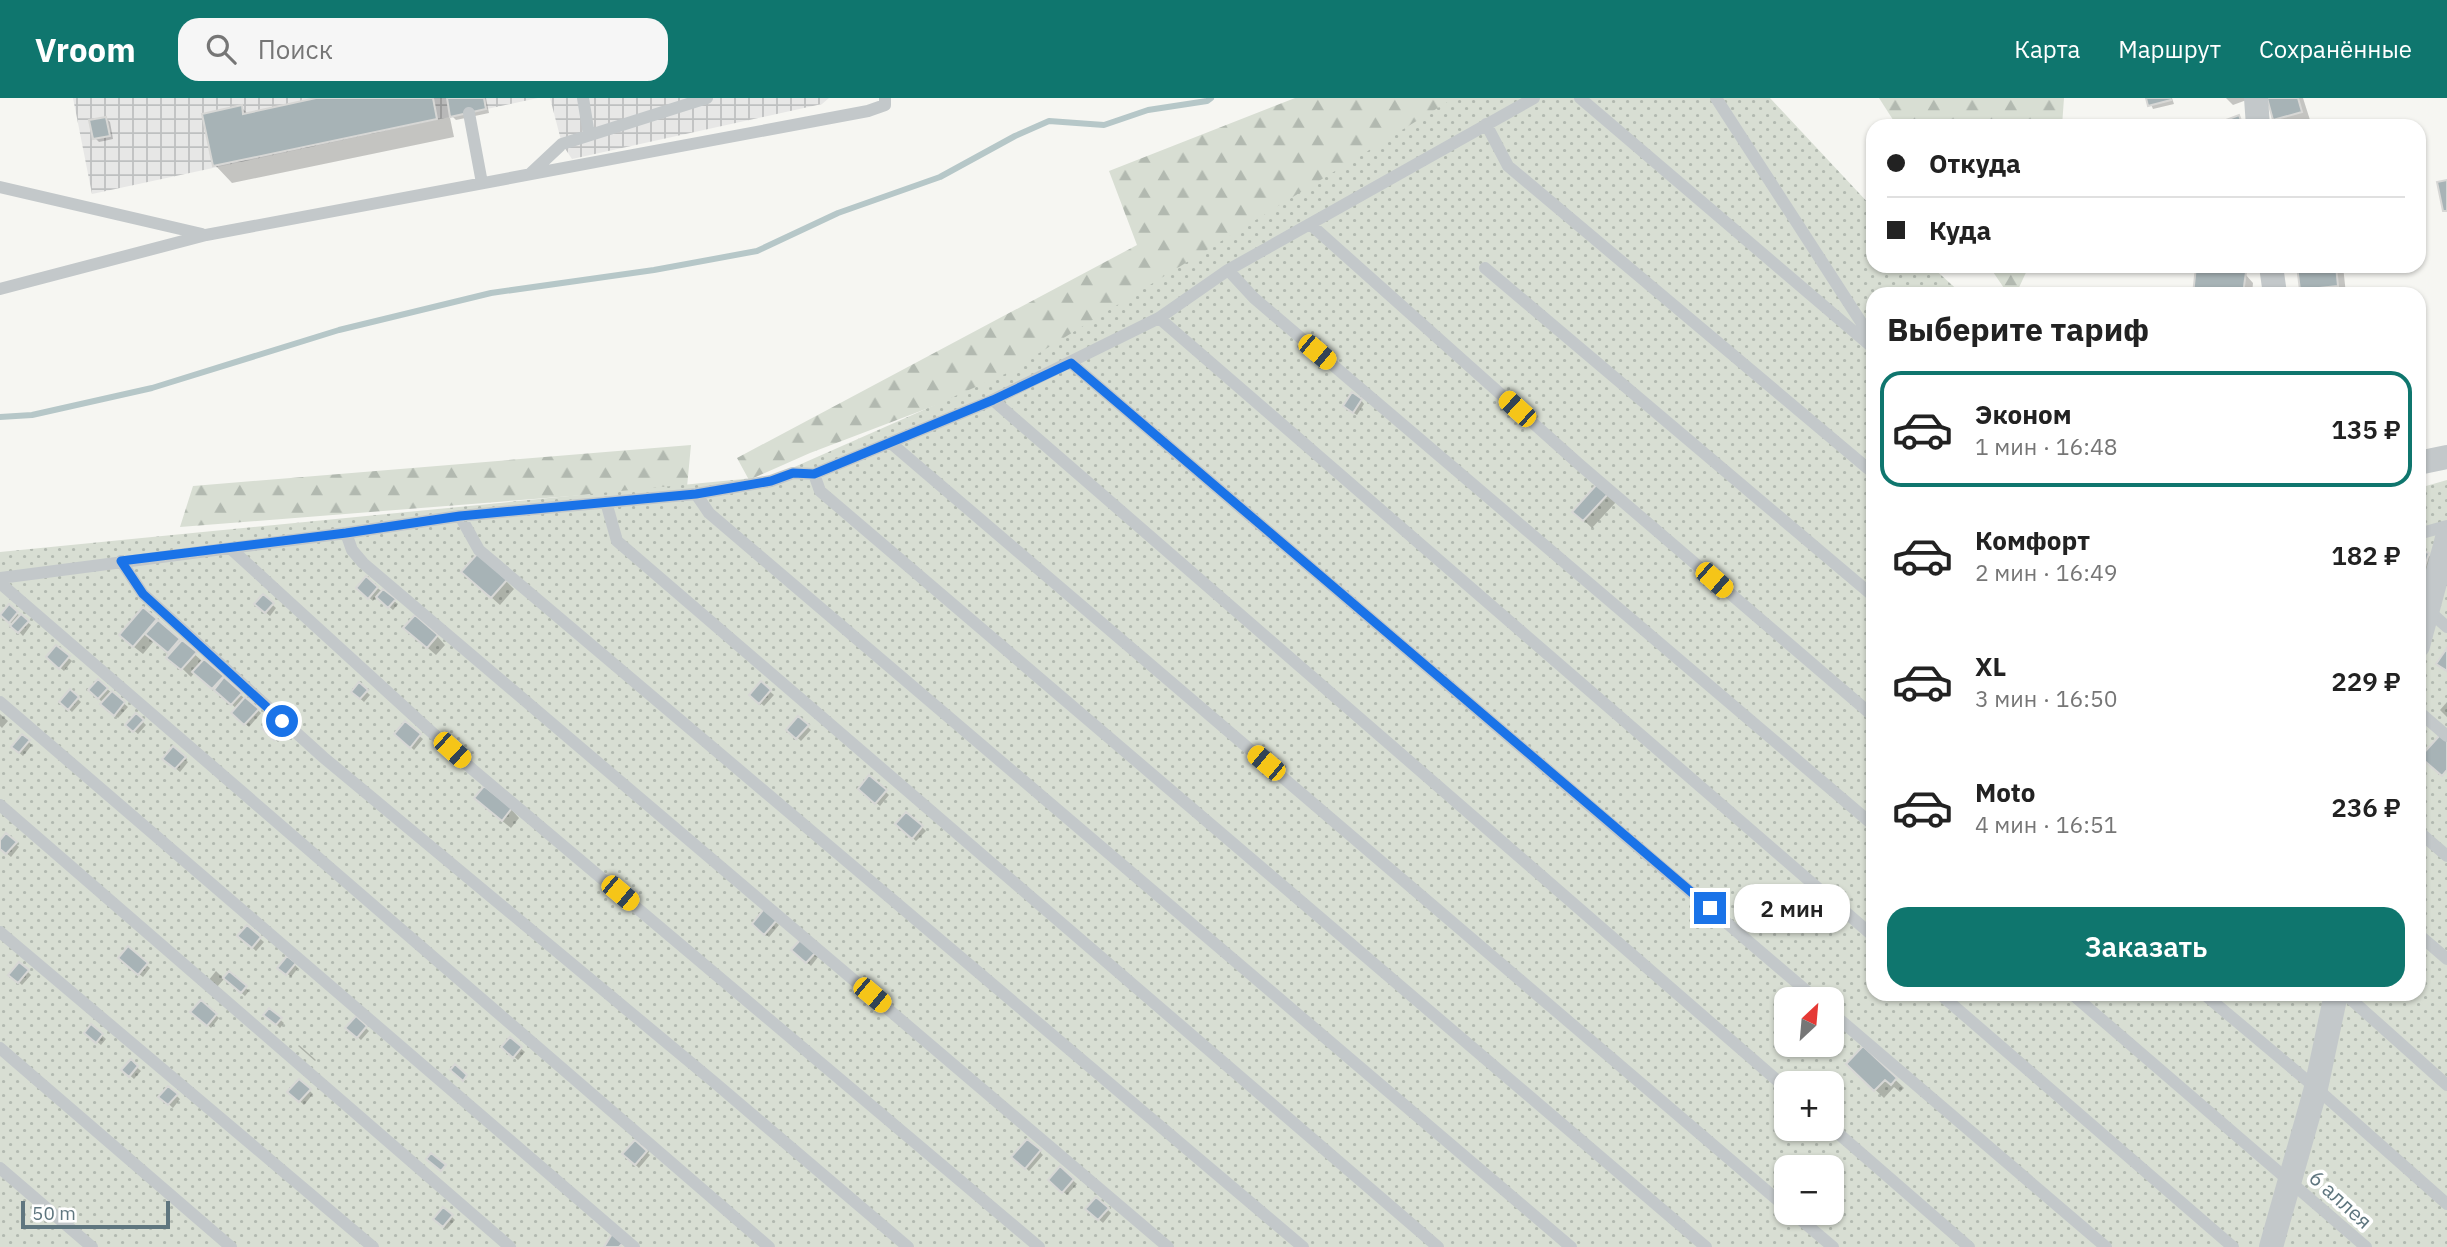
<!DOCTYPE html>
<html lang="ru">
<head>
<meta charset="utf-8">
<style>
	:root { --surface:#fff; --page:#f6f6f6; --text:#222; --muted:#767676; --line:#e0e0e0; --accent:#0f766e }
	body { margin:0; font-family:"IBM Plex Sans",sans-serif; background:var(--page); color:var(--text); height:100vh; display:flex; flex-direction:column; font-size:26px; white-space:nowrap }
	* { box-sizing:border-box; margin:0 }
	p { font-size:23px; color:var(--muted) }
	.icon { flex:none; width:38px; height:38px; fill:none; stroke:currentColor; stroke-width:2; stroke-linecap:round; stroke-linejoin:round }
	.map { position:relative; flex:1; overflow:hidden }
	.panel { position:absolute; left:1866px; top:189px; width:560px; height:714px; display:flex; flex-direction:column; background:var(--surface); border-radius:21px; box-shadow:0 2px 5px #0004 }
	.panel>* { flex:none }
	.guide { position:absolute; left:1866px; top:21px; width:560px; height:154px; border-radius:21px; box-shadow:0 2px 5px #0004; display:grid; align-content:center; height:154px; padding:0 21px; background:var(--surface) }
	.needle { width:46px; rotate:26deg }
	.fabs { position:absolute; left:1774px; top:889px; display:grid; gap:14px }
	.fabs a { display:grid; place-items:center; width:70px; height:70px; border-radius:14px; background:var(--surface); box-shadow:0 2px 5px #0004; font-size:35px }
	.scale { position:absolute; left:21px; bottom:18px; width:149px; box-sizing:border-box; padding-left:7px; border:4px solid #5f767f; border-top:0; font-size:19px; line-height:24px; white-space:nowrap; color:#5f767f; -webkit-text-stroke:5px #fff; paint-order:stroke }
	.end { position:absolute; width:32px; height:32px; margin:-16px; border:9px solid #1a73e8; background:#fff; box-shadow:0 0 0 4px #fff }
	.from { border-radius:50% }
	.bubble { position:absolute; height:49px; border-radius:21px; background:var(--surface); box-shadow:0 2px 5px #0004; font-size:23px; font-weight:600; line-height:49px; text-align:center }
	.car { position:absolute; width:21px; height:42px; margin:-21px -10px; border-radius:9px; box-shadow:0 0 5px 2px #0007; background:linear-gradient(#f5c518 24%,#345 0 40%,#f5c518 0 76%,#345 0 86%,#f5c518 0) }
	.guide b { display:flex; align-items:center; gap:24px; height:66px; font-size:26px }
	.guide b+b { border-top:2px solid var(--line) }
	.guide i { width:18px; height:18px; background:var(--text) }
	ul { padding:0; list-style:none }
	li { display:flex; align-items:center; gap:21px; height:116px; margin:0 14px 10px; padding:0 7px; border:4px solid transparent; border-radius:21px }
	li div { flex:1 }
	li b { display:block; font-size:26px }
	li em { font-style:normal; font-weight:600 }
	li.selected { border-color:var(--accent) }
	li>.icon { width:63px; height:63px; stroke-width:1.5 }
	h2 { padding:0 21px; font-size:32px; line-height:84px }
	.cta { display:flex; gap:14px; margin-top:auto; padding:14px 21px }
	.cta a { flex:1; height:80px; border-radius:21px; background:var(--accent); color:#fff; font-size:28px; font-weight:600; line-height:80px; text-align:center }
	header { display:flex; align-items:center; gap:42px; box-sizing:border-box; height:98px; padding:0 35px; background:var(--accent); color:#fff }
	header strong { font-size:33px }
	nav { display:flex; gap:38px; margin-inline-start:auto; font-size:24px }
	.search { width:490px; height:63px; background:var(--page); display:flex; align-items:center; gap:18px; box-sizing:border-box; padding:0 24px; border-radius:21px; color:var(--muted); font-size:26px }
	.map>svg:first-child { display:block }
</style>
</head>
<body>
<header>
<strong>Vroom</strong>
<div class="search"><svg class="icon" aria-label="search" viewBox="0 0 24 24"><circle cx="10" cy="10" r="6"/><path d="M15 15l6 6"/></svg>Поиск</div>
<nav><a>Карта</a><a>Маршрут</a><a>Сохранённые</a></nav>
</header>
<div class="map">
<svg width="2447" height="1149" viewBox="0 0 2447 1149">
	<defs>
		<pattern id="industrial-grid" width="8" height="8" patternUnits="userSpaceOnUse" patternTransform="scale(1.75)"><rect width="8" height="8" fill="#e7e7e6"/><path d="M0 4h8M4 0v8" fill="none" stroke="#bec0c0"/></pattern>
		<pattern id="forest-firs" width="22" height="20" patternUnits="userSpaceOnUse" patternTransform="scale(1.75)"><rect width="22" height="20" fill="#d8ded3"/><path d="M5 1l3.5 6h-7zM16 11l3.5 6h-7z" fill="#b2b9b0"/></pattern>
		<pattern id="garden-dots" width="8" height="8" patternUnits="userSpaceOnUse" patternTransform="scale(1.75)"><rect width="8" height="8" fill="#d8ded3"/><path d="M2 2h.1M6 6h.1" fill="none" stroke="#b2b9b0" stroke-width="1.8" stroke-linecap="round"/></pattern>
	</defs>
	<rect width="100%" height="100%" fill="#f6f6f2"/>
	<path fill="url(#industrial-grid)" d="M73,0H538L92,96Z
		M550,0H829L822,6L572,61L562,46Z"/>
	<path fill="url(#forest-firs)" d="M1295,0H1523L1031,271L810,355L749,382L737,360L1137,147L1109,73Z
		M1879,0H2064L2062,28H1897Z
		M1989,168H2029L2016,196H2008Z
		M691,347L687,389L180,429L193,388Z"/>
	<path fill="url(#garden-dots)" fill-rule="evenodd" d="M1454,0H1770L1872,109V168H1931L1962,196H1872V896H2418L2419,390L2447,382V1149H0V454L774,378L1005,276ZM1787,901H1832V947H1787ZM1787,985H1832V1031H1787ZM1787,1069H1832V1115H1787Z"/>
	<path fill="#0003" d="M318,0H486L489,15L456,22L449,15L454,39L232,85L215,67L241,9L249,17Z
		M2148,0H2172L2174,6L2153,11Z
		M2226,0H2252L2233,7Z
		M2269,0H2303L2310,22L2282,28L2275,21Z
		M106,20L110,24L113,41L99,44L95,40Z
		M2299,168H2343L2346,196H2306L2301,192Z
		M2245,176L2253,185L2252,196H2195Z
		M1361,302L1364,306L1357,317L1349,312Z
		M1598,387L1616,404L1592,430L1574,413Z
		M2418,454L2428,457L2437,465L2431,483L2418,480Z
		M366,481L398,506L393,512L377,498L373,503L358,490Z
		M472,482L506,483L514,491L500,507Z
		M263,498L276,510L270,518L256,506Z
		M9,509L31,527L23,538L2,516Z
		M143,511L261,615L249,629L233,615L237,611L195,574L191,579L154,543L143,556L129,545Z
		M414,538H437L445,547L436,557Z
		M56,549L72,563L64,573L48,559Z
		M98,583L128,609L118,620L90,592Z
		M761,586L774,597L764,608L751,597Z
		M359,587L370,597L364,604L353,594Z
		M70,594L81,604L72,614L61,604Z
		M2447,604V619L2440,612Z
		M0,616L8,623L2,630L0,628Z
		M136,617L146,627L138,636L128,627Z
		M799,621L811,632L801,643L789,632Z
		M269,625L284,638L278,644L264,631Z
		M405,626L423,641L414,652L396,636Z
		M23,638L32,647L23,658L13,649Z
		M173,651L188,664L180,674L168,664Z
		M870,680L889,697L880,708L860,691Z
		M485,709L511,711L519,720L511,730Z
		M897,726L922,729L926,733L916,743Z
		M6,737L19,749L11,759L0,750V744Z
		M765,814L779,827L769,839L754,826Z
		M247,829L264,844L256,853L240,838Z
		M801,844L818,859L811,868L794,852Z
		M128,851L150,870L143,879L124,864Z
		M288,860L298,870L291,879L280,869Z
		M20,866L31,877L22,887L11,877Z
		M216,873L224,881L216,890L208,883Z
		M229,875L249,893L245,898L225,880Z
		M201,904L219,920L211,930L193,914Z
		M269,912L284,925L280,930L266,916Z
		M356,921L369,933L361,942L348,930Z
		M91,928L106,941L101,947L86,934Z
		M510,941L525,954L518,962L503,949Z
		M299,947L316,962L315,963L298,948Z
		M1863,951L1904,990L1900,994L1894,989L1884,1000L1848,966Z
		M131,964L141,973L134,981L124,972Z
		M299,983L313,996L304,1007L290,994Z
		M168,990L180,1001L173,1010L161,999Z
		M1028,1043L1043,1057L1029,1073L1014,1059Z
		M635,1044L650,1057L639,1070L624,1056Z
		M1060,1071L1077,1086L1067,1097L1050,1082Z
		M444,1111L455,1122L447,1131L436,1121Z
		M1087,1111H1107L1111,1115L1103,1125Z"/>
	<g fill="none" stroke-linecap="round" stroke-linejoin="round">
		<path stroke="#b6c7c8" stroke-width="6" d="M0,319L32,317L152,290L339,232L491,195L654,172L757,153L838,115L940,79L1015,38L1049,23L1104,27L1148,12L1207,3L1211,0"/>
	</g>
	<path fill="#a7b3b6" stroke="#d7d7d5" stroke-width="2" d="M316,0H433L437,21L213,68L202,16L242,7L243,16Z
		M447,0H484L486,11L450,19Z
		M2146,0H2170L2171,2L2148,8Z
		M2267,0H2298L2302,14L2273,22Z
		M2239,17L2243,28H2213V27Z
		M106,19L110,38L93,41L89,22Z
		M2447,82V113H2443L2437,84Z
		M2297,168H2336L2338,188L2300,192Z
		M2196,169L2246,174L2243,196H2193Z
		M1352,294L1362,301L1353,315L1343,308Z
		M1598,385L1609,395L1583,423L1572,414Z
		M2418,452L2429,455L2423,476L2418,475Z
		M478,455L507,482L491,500L461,474Z
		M366,478L378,489L368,501L356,490Z
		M383,491L396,501L388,510L376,499Z
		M263,496L274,505L265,515L254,506Z
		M9,506L18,514L9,525L0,517Z
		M143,509L157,521L133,549L119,537Z
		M21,516L29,523L18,535L10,528Z
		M415,517L438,537L427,550L403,530Z
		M158,522L180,541L168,555L145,536Z
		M182,542L197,554L181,572L166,560Z
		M56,547L70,558L59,571L46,559Z
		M2447,550V573L2436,566Z
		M204,561L224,578L212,591L192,574Z
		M224,579L242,595L231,607L214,592Z
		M98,581L108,590L98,601L88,592Z
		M761,583L771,592L759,606L749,597Z
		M359,584L368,592L360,601L351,594Z
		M70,591L79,599L68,612L59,604Z
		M112,593L125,604L114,618L100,606Z
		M245,599L259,611L244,627L231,615Z
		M136,615L144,622L133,634L125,627Z
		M798,618L809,627L796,641L786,632Z
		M269,622L282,633L274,642L262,631Z
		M405,623L421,636L410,650L394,636Z
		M22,636L30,642L19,655L11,649Z
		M2440,637L2447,643V672L2442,678L2420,659Z
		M173,648L186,659L175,671L162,661Z
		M869,677L887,692L875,706L858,691Z
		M484,688L512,710L502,723L474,700Z
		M906,714L923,728L912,741L895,726Z
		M6,735L17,744L6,756L0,751V742Z
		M764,811L777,822L764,837L752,826Z
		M247,827L261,839L252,850L237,838Z
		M801,841L816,854L806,865L791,852Z
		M128,848L148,865L138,877L118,860Z
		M287,858L296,865L286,877L277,870Z
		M19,864L29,872L18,885L8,877Z
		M229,873L247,888L241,895L223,880Z
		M201,902L217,916L207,928L190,914Z
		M269,910L282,920L276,927L263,917Z
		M356,918L367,928L357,940L345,930Z
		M91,926L103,936L96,945L84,935Z
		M510,939L522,949L513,960L501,949Z
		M1863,948L1897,980L1891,987L1885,982L1874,993L1846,966Z
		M131,961L138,968L129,979L121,972Z
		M455,966L467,977L463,983L450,972Z
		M299,981L311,991L299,1004L287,994Z
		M168,988L178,996L168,1007L158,999Z
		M1027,1041L1041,1052L1025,1071L1011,1059Z
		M635,1042L647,1053L635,1067L622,1056Z
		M431,1055L446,1067L441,1073L426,1061Z
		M1060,1068L1074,1081L1062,1095L1048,1082Z
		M1096,1099L1109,1110L1098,1122L1085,1111Z
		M443,1109L453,1117L443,1129L433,1121Z
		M612,1136L623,1145L619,1149H604Z"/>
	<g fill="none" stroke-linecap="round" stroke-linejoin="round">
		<path stroke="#c3c8ca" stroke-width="12" d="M583,0L589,37
			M1580,0L1872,249
			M1716,0L1872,241
			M469,15L482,85
			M1486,26L1508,68L1872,374
			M530,76L562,46L707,0
			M0,89L202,136
			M1310,126L1580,367L1872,617
			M1485,170L1872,497
			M1228,172L1254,200L1872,726
			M0,191L206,137L868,13L885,7V0
			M1159,220L1872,837
			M1071,265L1816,901
			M993,302L1787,991
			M892,346L1787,1110
			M814,376L820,393L1706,1149
			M696,396L709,415L1571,1149
			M606,404L617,443L1438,1149
			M460,418L479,452L1303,1149
			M346,435L352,452L363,465L1168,1149
			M2418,436L2447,428
			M230,450L472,671L1039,1149
			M121,463L143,496L323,659L714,984L908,1149
			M0,480L346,435L460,418L696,396L771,383L793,375L814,376L993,302L1159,220L1228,172L1534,0
			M0,485L769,1149
			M2428,512L2447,529
			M0,604L634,1149
			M2418,613L2447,638
			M0,707L510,1149
			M2418,733L2447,758
			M0,834L373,1149
			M2418,836L2447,861
			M1940,896L2233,1149
			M2072,896L2366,1149
			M2204,896L2316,990L2447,1106
			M2345,896L2447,987
			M1832,915L2106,1149
			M0,950L231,1149
			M1832,1030L1969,1149
			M0,1070L92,1149
			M1793,1115L1833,1149"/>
		<path stroke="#c3c8ca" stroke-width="24" d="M2256,0L2258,28
			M2271,168L2275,196
			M2418,365L2447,359
			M2418,548L2447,440
			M2271,1149L2316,990L2336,896"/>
	</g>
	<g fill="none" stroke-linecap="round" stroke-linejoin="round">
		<path stroke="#1a73e8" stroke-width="9" d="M282,623L143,496L121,463L346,435L460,418L696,396L771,383L793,375L814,376L993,302L1071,265L1710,810"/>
	</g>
	<g text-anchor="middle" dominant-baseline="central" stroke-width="7" stroke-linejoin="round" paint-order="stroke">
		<g font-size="21" fill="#5f767f" stroke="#fff">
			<text transform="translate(2341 1101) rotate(42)">6 аллея</text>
		</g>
	</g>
</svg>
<div class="fabs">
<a><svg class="needle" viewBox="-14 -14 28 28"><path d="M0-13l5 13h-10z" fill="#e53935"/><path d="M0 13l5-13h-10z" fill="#767676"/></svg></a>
<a>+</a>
<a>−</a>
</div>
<div class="scale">50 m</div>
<i class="end from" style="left:282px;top:623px"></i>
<i class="end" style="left:1710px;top:810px"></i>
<div class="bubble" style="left:1734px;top:786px;width:116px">2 мин</div>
<i class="car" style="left:1317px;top:254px;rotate:130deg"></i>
<i class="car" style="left:1517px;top:311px;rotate:312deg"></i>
<i class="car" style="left:1714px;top:482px;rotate:131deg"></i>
<i class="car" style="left:452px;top:652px;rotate:132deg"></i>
<i class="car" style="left:1266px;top:665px;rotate:310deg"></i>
<i class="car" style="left:620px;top:795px;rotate:130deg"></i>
<i class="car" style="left:872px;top:897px;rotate:130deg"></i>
<div class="guide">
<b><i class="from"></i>Откуда</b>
<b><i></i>Куда</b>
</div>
<section class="panel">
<h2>Выберите тариф</h2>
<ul>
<li class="selected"><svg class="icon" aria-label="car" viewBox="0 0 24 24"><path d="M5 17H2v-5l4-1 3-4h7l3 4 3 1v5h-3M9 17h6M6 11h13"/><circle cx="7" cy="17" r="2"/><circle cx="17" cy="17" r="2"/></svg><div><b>Эконом</b><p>1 мин · 16:48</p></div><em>135 ₽</em></li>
<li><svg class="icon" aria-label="car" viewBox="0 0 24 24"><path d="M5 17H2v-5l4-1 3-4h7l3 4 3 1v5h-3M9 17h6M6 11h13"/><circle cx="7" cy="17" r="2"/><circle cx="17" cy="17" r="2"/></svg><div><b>Комфорт</b><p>2 мин · 16:49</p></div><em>182 ₽</em></li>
<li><svg class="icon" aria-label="car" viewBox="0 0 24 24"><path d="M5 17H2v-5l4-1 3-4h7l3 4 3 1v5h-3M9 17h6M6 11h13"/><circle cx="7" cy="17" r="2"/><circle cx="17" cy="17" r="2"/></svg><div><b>XL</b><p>3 мин · 16:50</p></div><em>229 ₽</em></li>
<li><svg class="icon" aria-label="car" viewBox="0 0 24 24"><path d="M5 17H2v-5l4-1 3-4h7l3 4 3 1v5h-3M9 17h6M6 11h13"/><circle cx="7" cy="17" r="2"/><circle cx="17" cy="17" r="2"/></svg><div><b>Moto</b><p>4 мин · 16:51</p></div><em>236 ₽</em></li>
</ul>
<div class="cta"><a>Заказать</a></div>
</section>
</div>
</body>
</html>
